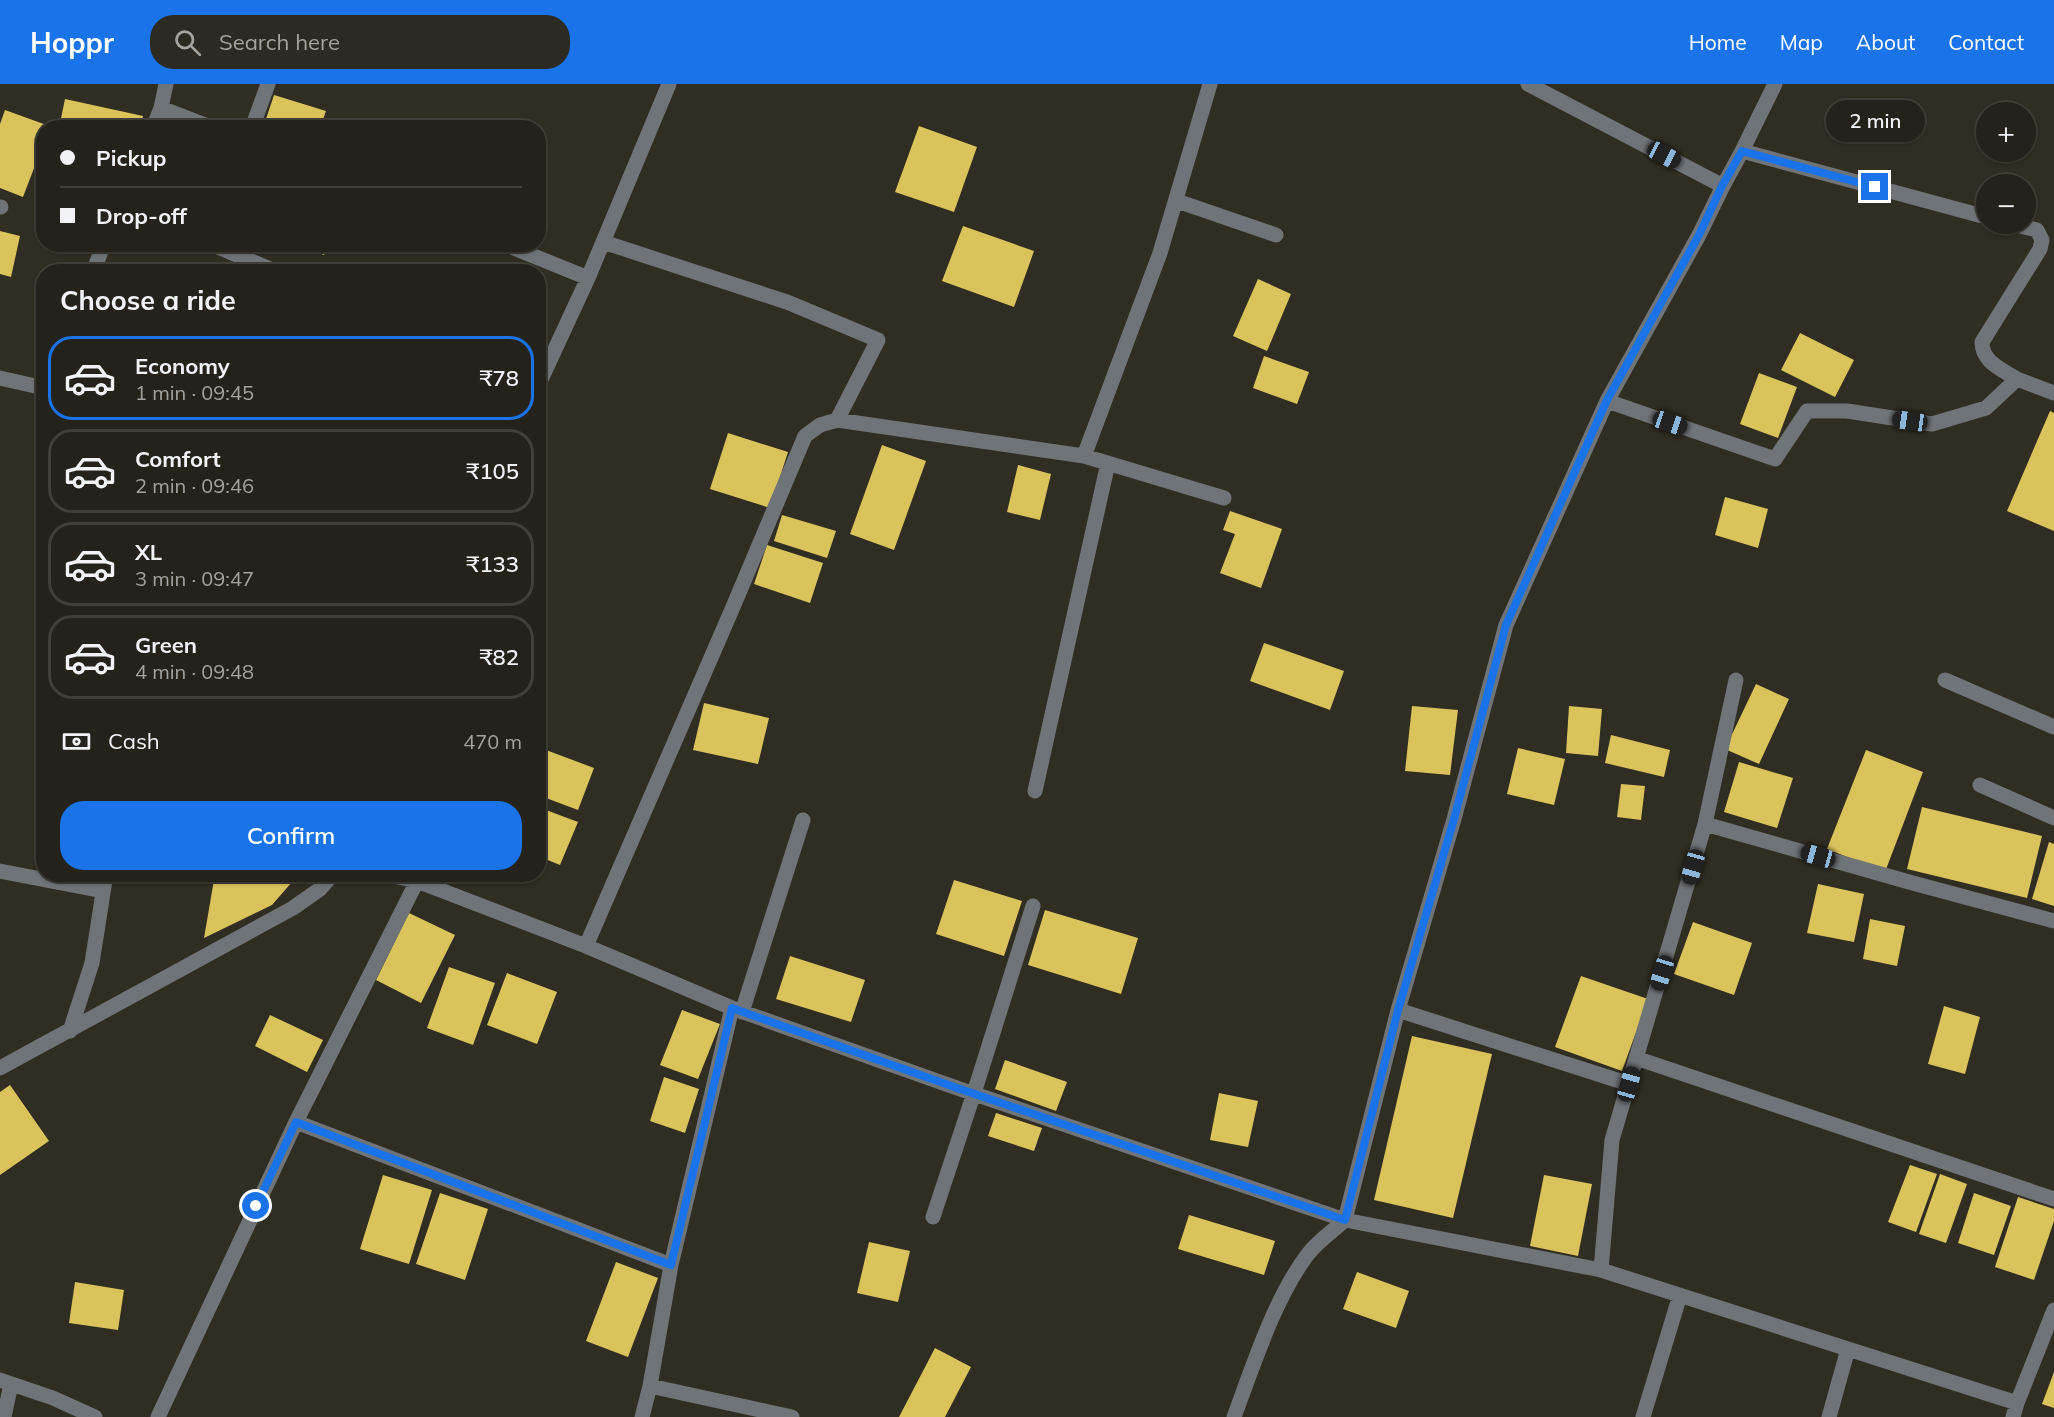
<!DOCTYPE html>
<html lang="en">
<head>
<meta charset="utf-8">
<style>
	:root { --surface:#24221a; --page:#2c2a23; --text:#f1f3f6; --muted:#a3a4a2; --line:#413f39; --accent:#1a73e8 }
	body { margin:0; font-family:Mulish,sans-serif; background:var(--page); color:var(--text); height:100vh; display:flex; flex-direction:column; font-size:22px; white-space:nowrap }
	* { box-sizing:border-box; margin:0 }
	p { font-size:20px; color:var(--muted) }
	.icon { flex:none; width:33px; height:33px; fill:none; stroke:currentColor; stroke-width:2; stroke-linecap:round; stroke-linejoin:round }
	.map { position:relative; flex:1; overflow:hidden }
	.details { position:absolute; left:36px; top:180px; width:510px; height:618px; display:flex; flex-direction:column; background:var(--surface); border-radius:24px; box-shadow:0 2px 4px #0004,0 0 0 2px var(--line) }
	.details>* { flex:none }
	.top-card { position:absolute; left:36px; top:36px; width:510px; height:132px; border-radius:24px; box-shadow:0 2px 4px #0004,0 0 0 2px var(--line); display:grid; align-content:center; height:132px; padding:0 24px; background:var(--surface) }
	.fabs { position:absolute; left:1976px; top:18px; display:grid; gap:12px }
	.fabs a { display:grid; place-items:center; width:60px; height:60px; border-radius:50%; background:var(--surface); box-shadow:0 2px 4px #0004,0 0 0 2px var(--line); font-size:30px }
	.end { position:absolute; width:27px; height:27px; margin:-14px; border:8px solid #1a73e8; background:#fff; box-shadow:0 0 0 3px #fff }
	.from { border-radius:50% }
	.bubble { position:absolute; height:42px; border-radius:21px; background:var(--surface); box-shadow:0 2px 4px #0004,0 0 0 2px var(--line); font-size:20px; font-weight:600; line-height:42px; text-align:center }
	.car { position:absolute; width:18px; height:36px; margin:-18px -9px; border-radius:8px; box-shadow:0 0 4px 2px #0007; background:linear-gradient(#222 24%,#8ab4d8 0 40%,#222 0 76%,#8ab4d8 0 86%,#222 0) }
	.top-card b { display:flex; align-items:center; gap:21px; height:57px; font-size:22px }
	.top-card b+b { border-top:2px solid var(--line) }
	.top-card i { width:15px; height:15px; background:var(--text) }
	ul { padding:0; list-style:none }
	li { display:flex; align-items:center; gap:18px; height:84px; margin:0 12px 9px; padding:0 12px; border:3px solid var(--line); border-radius:24px }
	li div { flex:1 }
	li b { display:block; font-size:22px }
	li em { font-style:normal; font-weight:600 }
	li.selected { border-color:var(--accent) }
	li>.icon { width:54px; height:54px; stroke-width:1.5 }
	h2 { padding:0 24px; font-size:27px; line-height:72px }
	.pay { display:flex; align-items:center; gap:15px; height:66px; padding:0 24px; font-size:22px }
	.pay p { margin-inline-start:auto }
	.primary-button { display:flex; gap:12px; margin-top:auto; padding:12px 24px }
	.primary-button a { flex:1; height:69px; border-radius:24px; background:var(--accent); color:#fff; font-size:24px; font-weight:600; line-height:69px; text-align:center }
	header { display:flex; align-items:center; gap:36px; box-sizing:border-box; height:84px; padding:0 30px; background:var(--accent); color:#fff }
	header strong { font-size:28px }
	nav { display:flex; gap:33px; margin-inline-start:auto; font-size:21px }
	.search { width:420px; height:54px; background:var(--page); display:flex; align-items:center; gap:15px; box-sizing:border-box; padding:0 21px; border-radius:24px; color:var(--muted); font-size:22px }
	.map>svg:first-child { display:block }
</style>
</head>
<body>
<header>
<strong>Hoppr</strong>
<div class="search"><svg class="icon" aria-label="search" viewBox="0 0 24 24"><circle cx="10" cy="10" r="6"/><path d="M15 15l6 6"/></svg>Search here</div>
<nav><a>Home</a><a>Map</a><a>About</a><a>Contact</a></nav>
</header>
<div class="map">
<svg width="2054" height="1333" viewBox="0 0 2054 1333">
	<rect width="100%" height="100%" fill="#302d22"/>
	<path fill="#dbc35c" d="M274,11L326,27L320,44H263Z
		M65,15L143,32L141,44H59Z
		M5,26L52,43L44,44V58L23,113L0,104V40Z
		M919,42L977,63L954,128L895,108Z
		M963,142L1034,167L1014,223L942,197Z
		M0,147L20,152L11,193L0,190Z
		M298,160H328L324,171Z
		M1258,195L1291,210L1267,267L1233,252Z
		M1800,249L1854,276L1835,313L1781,286Z
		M1264,272L1309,288L1297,320L1253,304Z
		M1759,289L1797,303L1778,354L1740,340Z
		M2050,327L2054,329V447L2007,427Z
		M728,349L788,368L770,424L710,405Z
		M882,361L926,377L894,466L850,450Z
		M1018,381L1051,390L1040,436L1007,428Z
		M1725,413L1768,425L1758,464L1715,451Z
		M1230,427L1282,445L1261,504L1220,489L1235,450L1223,446Z
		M782,431L836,447L827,474L774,457Z
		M767,461L823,479L810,519L754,500Z
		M1264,559L1344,587L1330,626L1250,597Z
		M1756,600L1789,615L1759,680L1725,665Z
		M704,619L769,634L758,680L693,666Z
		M1412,622L1458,626L1450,691L1405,687Z
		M1569,622L1602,625L1598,672L1566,669Z
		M1611,651L1670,666L1664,693L1605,679Z
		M538,663L594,684L578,726L538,711Z
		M1518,664L1565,675L1554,721L1507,710Z
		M1866,666L1923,688L1885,788L1827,765Z
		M1739,678L1793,694L1777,744L1724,728Z
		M1621,700L1645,702L1641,736L1617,733Z
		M538,723L578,738L560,781L538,772Z
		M1922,723L2042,752L2027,814L1907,785Z
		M2049,758L2054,760V822L2032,815Z
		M215,790H299L272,821L204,854Z
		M954,796L1022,817L1004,872L936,850Z
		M1818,800L1864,810L1854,858L1807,849Z
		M1045,826L1138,854L1121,910L1028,881Z
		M409,829L455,851L421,919L376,896Z
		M1870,835L1905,842L1897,882L1863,875Z
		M1693,838L1752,859L1734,911L1674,890Z
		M790,872L865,896L851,938L776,915Z
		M449,883L495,899L473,961L427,944Z
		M507,889L557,908L537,960L487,941Z
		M1581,892L1648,915L1622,987L1555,963Z
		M1944,922L1980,933L1965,990L1928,980Z
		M682,926L720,940L698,995L660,981Z
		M270,931L323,956L307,988L255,962Z
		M1412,952L1492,970L1453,1134L1374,1116Z
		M1005,976L1067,998L1056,1027L995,1005Z
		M664,993L699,1005L685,1049L650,1037Z
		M10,1001L49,1057L0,1091V1008Z
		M1219,1009L1258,1017L1248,1063L1210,1056Z
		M996,1029L1042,1044L1034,1067L988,1052Z
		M1910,1081L1937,1090L1916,1148L1888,1138Z
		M1940,1090L1967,1100L1946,1159L1919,1150Z
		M383,1091L432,1106L409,1180L360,1165Z
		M1544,1091L1592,1100L1578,1172L1530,1162Z
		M440,1109L488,1125L465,1196L416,1180Z
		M1974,1109L2011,1122L1994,1171L1958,1159Z
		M2018,1113L2054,1125V1137L2034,1196L1995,1183Z
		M1189,1131L1275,1157L1264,1191L1178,1165Z
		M869,1158L910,1167L898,1218L857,1209Z
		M616,1178L658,1194L628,1273L586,1257Z
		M1357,1188L1409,1207L1396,1244L1343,1225Z
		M75,1198L124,1206L118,1246L69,1239Z
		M935,1264L971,1283L945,1333H899Z
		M2054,1288V1324L2042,1320Z"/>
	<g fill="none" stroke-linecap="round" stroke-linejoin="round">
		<path stroke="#6f7478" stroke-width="15" d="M166,0L161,24L213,44
			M1528,0L1723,102
			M153,44L161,24
			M252,44L268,0
			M1742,67L1986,133
			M1177,117L1276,151
			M0,123H1
			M2012,140L2037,146L2042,156L2040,165L1982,258C1982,278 2001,285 2017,295
			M603,158L787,218L878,256L837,336
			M211,160L277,188
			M504,160L588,194
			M93,188L104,160
			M0,294L44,304
			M538,302L588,194L669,0
			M1607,317L1775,375L1807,327H1847L1932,340L1986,324L2017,295L2054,309
			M1084,372L1160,169L1210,0
			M1945,596L2054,643
			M1980,701L2054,734
			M1035,707L1108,379
			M1705,740L1909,798L2054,837
			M0,787L103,807
			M384,790L417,797L586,862L732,924L957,1004L1345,1136L1398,926L1454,735L1506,541L1607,317L1699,151L1723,102L1742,67L1775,0
			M586,862L733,523L805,352L820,341L837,336L1084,372L1224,414
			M1398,926L1629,1000
			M742,928L803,736
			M70,947L92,879L106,790
			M1636,974L2054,1115
			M0,984L293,824L320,805L333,790
			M296,1038L417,797
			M933,1133L974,1009L1033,822
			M1601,1186L2017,1319
			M0,1296L53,1314L95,1333
			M650,1302L671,1181L732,924
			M4,1333L11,1300
			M158,1333L296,1038L671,1181
			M642,1333L650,1302L792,1333
			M1234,1333C1253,1282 1275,1213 1308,1170C1318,1157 1333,1147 1345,1136L1601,1186L1612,1056L1705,740L1736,596
			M1643,1333L1680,1211
			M1829,1333L1848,1265
			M2013,1333L2017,1319L2054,1226"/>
	</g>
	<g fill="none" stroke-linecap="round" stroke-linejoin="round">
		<path stroke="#1a73e8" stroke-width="8" d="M256,1122L296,1038L671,1181L732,924L957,1004L1345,1136L1398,926L1454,735L1506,541L1607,316L1699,151L1722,102L1742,67L1875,103"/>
	</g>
</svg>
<div class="fabs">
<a>+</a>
<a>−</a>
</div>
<i class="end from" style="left:256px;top:1122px"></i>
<i class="end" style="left:1875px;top:103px"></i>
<div class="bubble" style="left:1826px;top:16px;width:99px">2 min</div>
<i class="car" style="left:1664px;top:71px;rotate:118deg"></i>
<i class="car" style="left:1910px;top:337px;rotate:278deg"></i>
<i class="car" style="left:1670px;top:339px;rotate:109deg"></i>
<i class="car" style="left:1818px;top:772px;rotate:286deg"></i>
<i class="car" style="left:1693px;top:783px;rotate:196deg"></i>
<i class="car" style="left:1662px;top:889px;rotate:197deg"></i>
<i class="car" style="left:1629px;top:1000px;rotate:16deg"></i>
<div class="top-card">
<b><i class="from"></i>Pickup</b>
<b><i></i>Drop-off</b>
</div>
<section class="details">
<h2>Choose a ride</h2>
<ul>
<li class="selected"><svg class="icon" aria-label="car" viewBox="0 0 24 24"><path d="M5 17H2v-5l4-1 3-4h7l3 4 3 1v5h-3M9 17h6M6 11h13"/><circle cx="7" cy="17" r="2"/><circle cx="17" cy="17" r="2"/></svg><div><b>Economy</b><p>1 min · 09:45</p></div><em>₹78</em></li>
<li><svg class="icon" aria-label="car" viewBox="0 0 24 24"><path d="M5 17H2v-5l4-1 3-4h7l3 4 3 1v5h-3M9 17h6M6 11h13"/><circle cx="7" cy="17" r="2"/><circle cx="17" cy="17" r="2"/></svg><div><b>Comfort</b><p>2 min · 09:46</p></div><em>₹105</em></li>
<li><svg class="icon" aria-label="car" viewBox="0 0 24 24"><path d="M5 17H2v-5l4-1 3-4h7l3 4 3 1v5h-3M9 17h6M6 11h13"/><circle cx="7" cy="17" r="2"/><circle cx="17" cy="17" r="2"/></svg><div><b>XL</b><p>3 min · 09:47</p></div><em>₹133</em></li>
<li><svg class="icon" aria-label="car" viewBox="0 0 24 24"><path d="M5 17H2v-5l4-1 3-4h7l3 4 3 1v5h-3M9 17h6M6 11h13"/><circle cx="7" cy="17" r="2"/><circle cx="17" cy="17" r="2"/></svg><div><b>Green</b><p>4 min · 09:48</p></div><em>₹82</em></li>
</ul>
<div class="pay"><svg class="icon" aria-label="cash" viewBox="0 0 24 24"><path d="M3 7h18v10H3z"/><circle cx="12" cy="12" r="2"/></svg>Cash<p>470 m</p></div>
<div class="primary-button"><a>Confirm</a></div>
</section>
</div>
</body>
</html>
